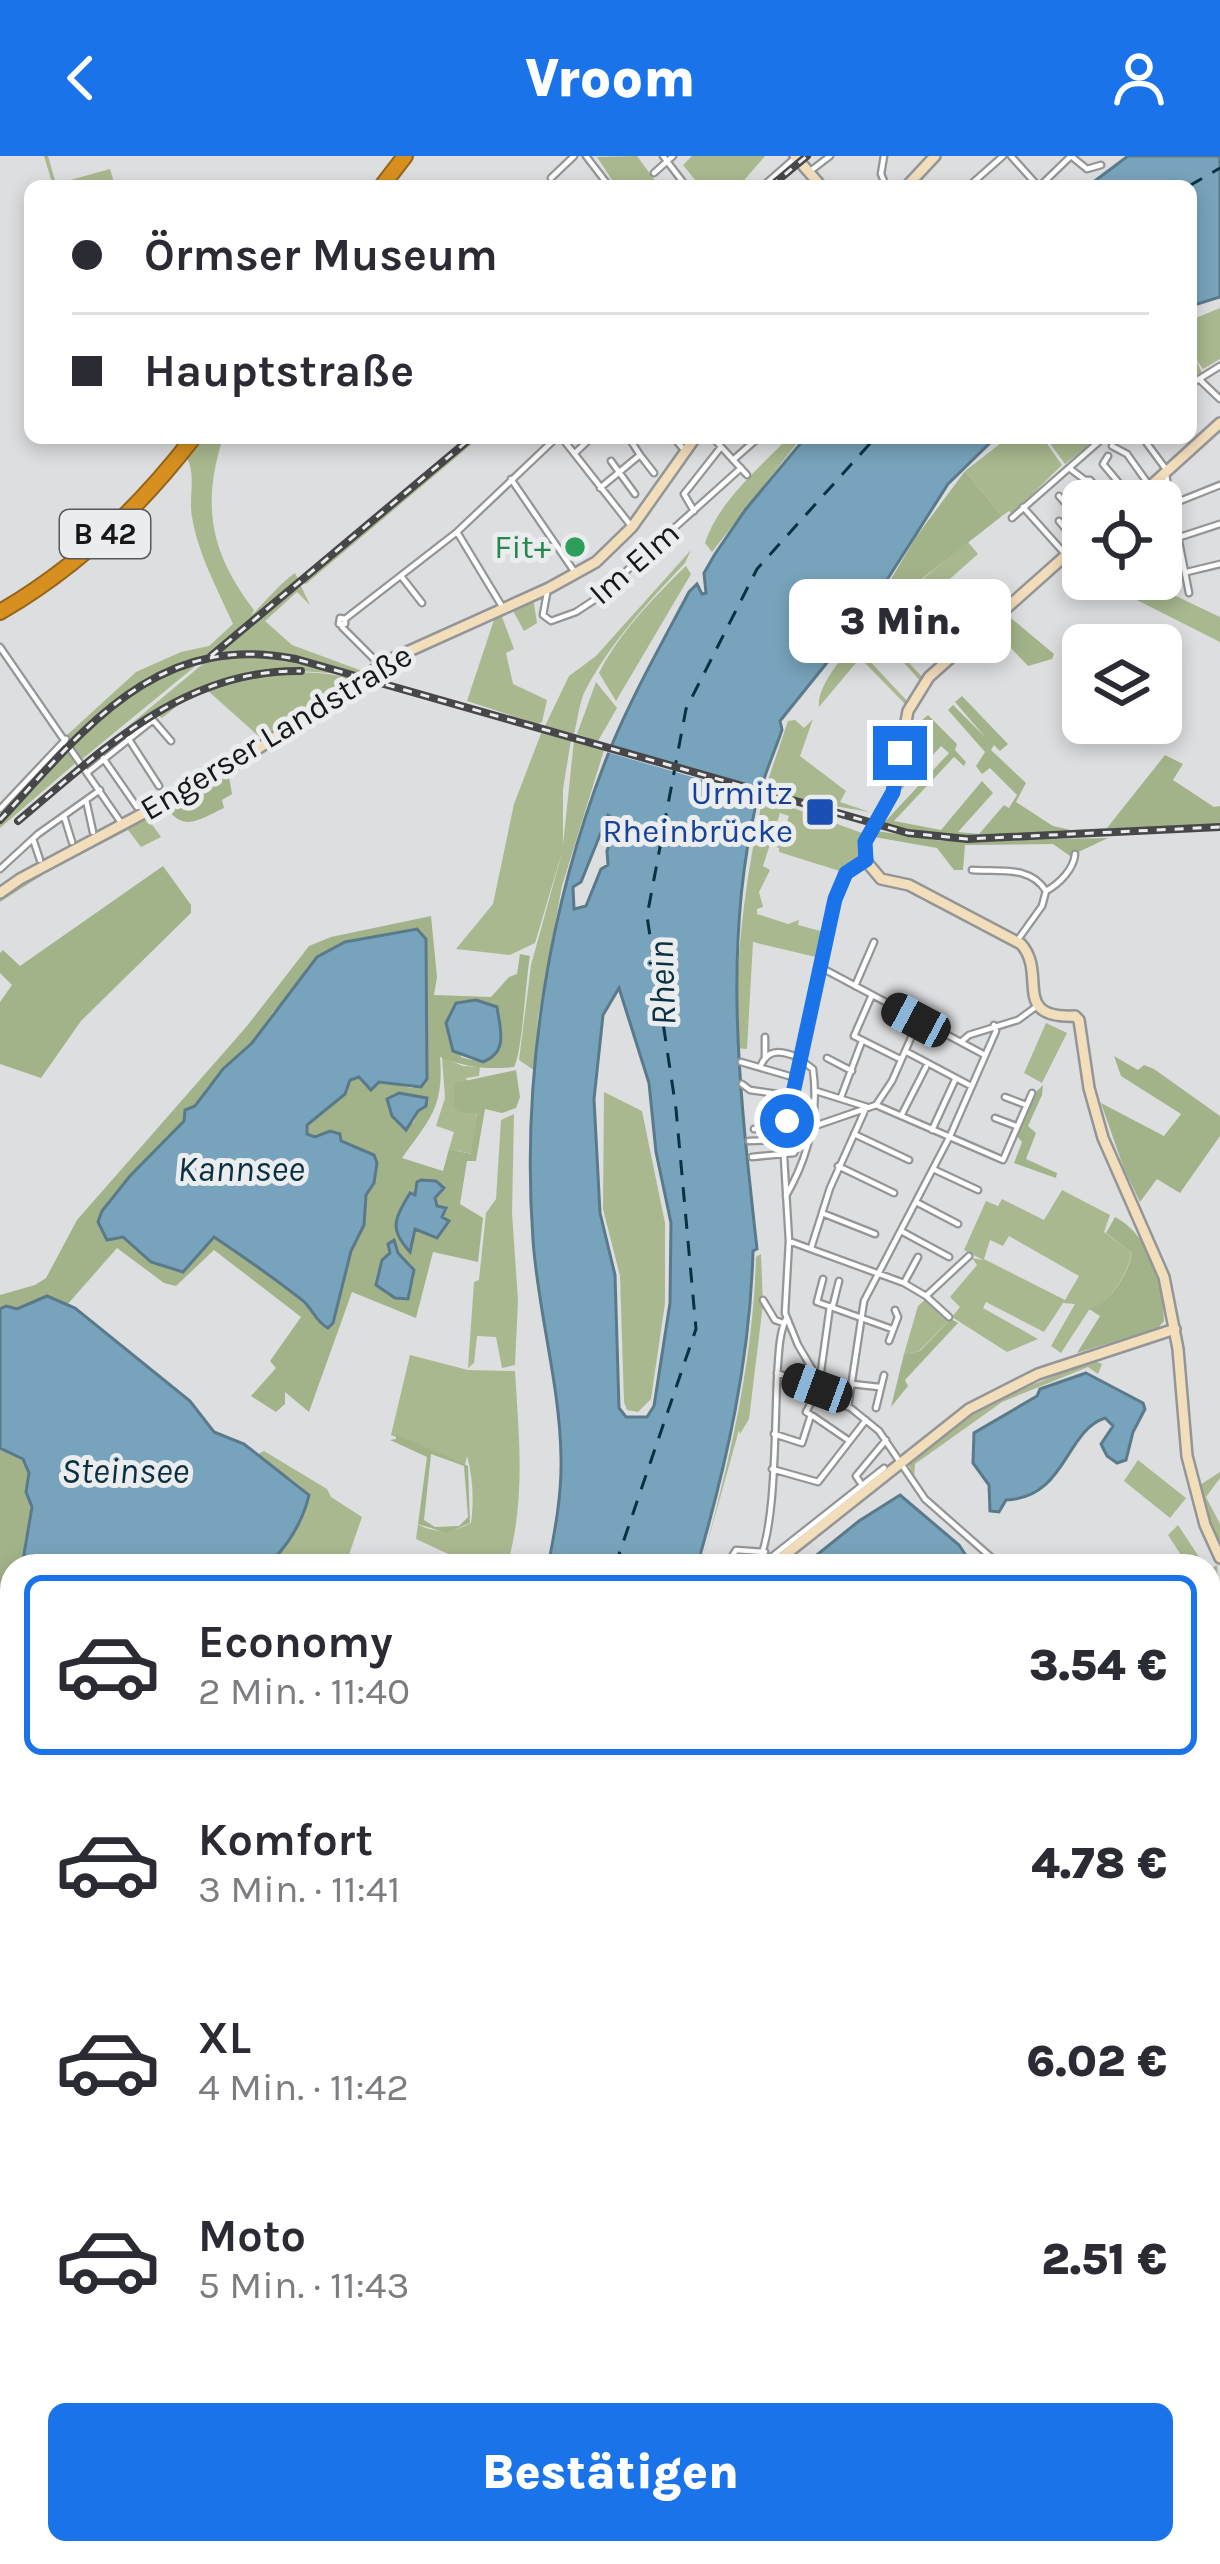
<!DOCTYPE html>
<html lang="de">
<head>
<meta charset="utf-8">
<style>
	:root { --surface:#fff; --page:#f7f7f7; --text:#2b2b33; --muted:#7c7c81; --line:#e1e1e2; --accent:#1a73e8 }
	body { margin:0; font-family:Karla,sans-serif; background:var(--page); color:var(--text); height:100vh; display:flex; flex-direction:column; font-size:45px; white-space:nowrap }
	* { box-sizing:border-box; margin:0 }
	p { font-size:39px; color:var(--muted) }
	.icon { flex:none; width:66px; height:66px; fill:none; stroke:currentColor; stroke-width:2; stroke-linecap:round; stroke-linejoin:round }
	.map { position:relative; flex:1; overflow:hidden }
	.panel { position:absolute; left:0px; top:1398px; width:1221px; height:1011px; display:flex; flex-direction:column; background:var(--surface); border-radius:36px 36px 0 0; box-shadow:0 6px 18px #0003 }
	.panel>* { flex:none }
	.hud { position:absolute; left:24px; top:24px; width:1173px; height:264px; border-radius:18px; box-shadow:0 6px 18px #0003; display:grid; align-content:center; height:264px; padding:0 48px; background:var(--surface) }
	.buttons { position:absolute; left:1062px; top:324px; display:grid; gap:24px }
	.buttons a { display:grid; place-items:center; width:120px; height:120px; border-radius:18px; background:var(--surface); box-shadow:0 6px 18px #0003; font-size:60px }
	.end { position:absolute; width:54px; height:54px; margin:-27px; border:15px solid #1a73e8; background:#fff; box-shadow:0 0 0 6px #fff }
	.from { border-radius:50% }
	.bubble { position:absolute; height:84px; border-radius:18px; background:var(--surface); box-shadow:0 6px 18px #0003; font-size:39px; font-weight:800; line-height:84px; text-align:center }
	.car { position:absolute; width:36px; height:72px; margin:-36px -18px; border-radius:15px; box-shadow:0 0 9px 3px #0007; background:linear-gradient(#222 24%,#8ab4d8 0 40%,#222 0 76%,#8ab4d8 0 86%,#222 0) }
	.hud b { display:flex; align-items:center; gap:42px; height:114px; font-size:45px }
	.hud b+b { border-top:3px solid var(--line) }
	.hud i { width:30px; height:30px; background:var(--text) }
	ul { padding:21px 0 0; list-style:none }
	li { display:flex; align-items:center; gap:36px; height:180px; margin:0 24px 18px; padding:0 24px; border:6px solid transparent; border-radius:18px }
	li div { flex:1 }
	li b { display:block; font-size:45px }
	li em { font-style:normal; font-weight:800 }
	li.selected { border-color:var(--accent) }
	li>.icon { width:108px; height:108px; stroke-width:1.5 }
	.cta { display:flex; gap:24px; margin-top:auto; padding:24px 48px }
	.cta a { flex:1; height:138px; border-radius:18px; background:var(--accent); color:#fff; font-size:48px; font-weight:800; line-height:138px; text-align:center }
	header { display:flex; justify-content:space-between; align-items:center; height:156px; padding:0 48px; background:var(--accent); color:#fff; font-size:54px; font-weight:800 }
	.map>svg:first-child { display:block }
</style>
</head>
<body>
<header><svg class="icon" aria-label="back" viewBox="0 0 24 24"><path d="M15 5l-7 7 7 7"/></svg>Vroom<svg class="icon" aria-label="person" viewBox="0 0 24 24"><circle cx="12" cy="8" r="4"/><path d="M4 21q1-7 8-7t8 7"/></svg></header>
<div class="map">
<svg width="1220" height="2408" viewBox="0 0 1220 2408">
	<rect width="100%" height="100%" fill="#dddee0"/>
	<path fill="#a9b88f" fill-rule="evenodd" d="M44,0H48L56,28L110,13L114,26L102,30H53Z
		M637,0L659,30H616L597,1Z
		M692,0H765L739,30H700L683,9Z
		M1220,152V203L1203,213L1195,202L1202,217L1191,224V164Z
		M196,282H223C201,350 211,398 254,454L251,460C265,446 279,428 295,417L298,423L206,501L190,505L204,503L81,604L72,589C109,552 131,536 175,511C133,525 102,556 70,587L66,580L136,516L181,496L209,490L233,468C218,434 198,398 192,361C188,338 198,317 184,297Z
		M473,282H479L306,428L301,427Z
		M788,282H801L712,396L705,387C718,346 759,312 788,282Z
		M1001,282H1043L1062,309L1012,358L1009,355L1002,360L965,315L1001,287Z
		M1046,282H1098L1065,308Z
		M968,386L978,398L891,475L902,488L897,494L924,523L921,526L883,483L864,499L909,547L907,550L860,502L819,551C815,507 932,415 968,386Z
		M691,394L685,407C649,445 611,486 586,533C579,546 578,563 574,578L545,570L569,520L596,500Z
		M686,410L691,418L616,545L599,517C619,477 654,441 686,410Z
		M1130,423H1140L1220,461V486L1121,436Z
		M300,428L310,449L297,436L265,465L292,489L365,516L356,519L264,497L214,499Z
		M533,442L537,467L524,475L513,455L502,461L514,493L506,497L513,528L547,544L542,566L538,568L467,545L495,461Z
		M248,498L294,504L350,519C298,514 240,509 193,536C246,517 300,510 355,523L264,585L207,534L186,543L162,562L158,559L91,611H86L146,562L187,537L141,563L84,607L210,502Z
		M596,526L617,552L598,585L577,578Z
		M813,563L800,600L846,635L840,646L870,656L780,641L765,633L788,565L795,564L804,572Z
		M542,575L571,584L563,633V689L574,584L605,591L562,730L538,861L535,915L519,904L531,809L563,693L535,787L510,799L456,793L493,748L514,648Z
		M70,593L78,605L0,672V667Z
		M763,641L862,677L863,698L843,716L779,696V692L772,690L776,675L784,676L789,660L780,657L763,710L770,714L759,736L763,751L757,753V758L788,768L799,764L798,769L824,776L820,802L753,786L747,893L737,892C734,806 745,725 763,641Z
		M164,654L151,667L161,681L141,691L128,674L47,716L0,746V739C50,704 109,679 164,654Z
		M1046,867L1067,877L1042,927L1024,917Z
		M442,901L463,910L480,911L479,920L466,922L477,956L472,998L449,993L454,976L436,970L445,942Z
		M604,936L642,955L665,1067V1147L651,1243L638,1256L627,1254L624,1246L620,1120L603,1053Z
		M514,958L512,1057L518,1144L515,1209L502,1212L496,1181L477,1180L474,1207L468,1212L474,1126L479,1124L486,1057L496,1043L501,964Z
		M1062,1034L1110,1059L1104,1076L1132,1097C1127,1119 1110,1147 1089,1154L1061,1197L1051,1190L1075,1148L1063,1147L1044,1176L986,1146L983,1152L1038,1183L1007,1196L952,1161L960,1151L950,1141L977,1109L972,1102L983,1104L964,1094L986,1045L998,1050L1002,1043L1044,1064ZM1009,1080L1079,1120L1065,1144L984,1103L990,1084L1003,1090Z
		M761,1098L763,1148L749,1263L740,1278L739,1274L701,1410C729,1308 753,1207 756,1101Z
		M927,1142L951,1163L919,1195L904,1198L918,1150Z
		M410,1199L468,1214L515,1215C519,1282 526,1344 507,1410H474L416,1383L418,1368C433,1378 456,1376 471,1367C474,1345 473,1321 467,1300L465,1309L391,1279Z
		M1094,1205L1102,1208L1098,1218L1088,1211L1002,1246L915,1308L914,1323L908,1307C962,1257 1026,1229 1094,1205Z
		M264,1295L327,1333L331,1341L362,1361L345,1410H266C287,1392 303,1366 309,1340C297,1322 273,1315 258,1298Z
		M1138,1304L1186,1342L1170,1362L1124,1325Z
		M1220,1316V1322L1206,1341L1220,1368V1395L1197,1331Z
		M1178,1369L1205,1410H1188L1168,1379Z
		M1217,1409L1220,1488L1209,1498V1414Z
		M1220,1905V1989L1209,2000V1916Z
		M1219,2017L1220,2098L1209,2109V2025Z
		M12,2231V2274L0,2283V2235Z"/>
	<path fill="#a3b389" fill-rule="evenodd" d="M965,315L1002,360L905,436L871,469L869,460L916,381Z
		M1006,458L1054,498L1052,503L1028,510L991,471Z
		M962,540L1008,588L1000,595L994,589L991,594L1026,627L1016,646L1053,670L1071,674L1107,672L1165,599L1183,608L1173,624L1214,651L1220,650V669L967,682L882,669L949,597L941,590L892,644L902,598L926,572L921,565L928,559L957,588L955,594L966,606L964,610L954,601L894,665L941,674L982,625L993,637L958,676L979,678L1004,649L1009,652L1017,639L990,612L982,618L976,610L985,596L948,554L953,549L986,582L955,546Z
		M228,615L232,638L222,644L224,652C202,662 184,677 168,653Z
		M877,675L942,685L1108,682L1070,700L1053,688L965,689L963,714H954L937,692L874,681L868,692L872,677Z
		M163,710L191,749V757L81,865L41,922L0,908V846L12,829L0,817V797L3,794L20,810Z
		M431,760L437,821L434,839L491,841L509,821L517,818L520,798L530,800C526,823 522,898 514,911C487,914 465,911 440,901C444,951 430,963 402,1002L443,1015L449,993L471,998L477,957H461L454,952L455,927L516,914L520,941L516,952L502,957L485,953L476,1005H467L460,1048L483,1062L478,1106L433,1096L416,1162L352,1136L309,1256L285,1236V1248L276,1256L251,1240L276,1212L270,1205L301,1161L214,1094L176,1130L164,1127L117,1092L67,1149L47,1140L17,1153L6,1150L0,1153V1139L35,1129L46,1122L77,1064L247,870L309,790L331,781ZM417,773L426,783L428,913L412,932L359,921L350,924L345,938L307,969V978L315,981L330,975L341,985L374,999L377,1007L374,1027L366,1039L364,1069L351,1095L329,1172L287,1132L213,1081L176,1114L151,1106L124,1080L107,1084L98,1066L110,1044L184,965L208,930L252,887L273,856L293,837L308,810L345,786ZM476,844L497,851C502,884 508,916 461,901L446,867L457,847ZM399,937L410,939L418,954L414,966L401,971L392,960L387,944ZM418,1031H444L435,1042L442,1061L448,1066L437,1081L415,1073L409,1095L397,1079L398,1060L407,1041L415,1040ZM394,1085L398,1097L412,1110L414,1123L412,1128L388,1135L376,1129L378,1115Z
		M1114,900L1138,914L1144,909L1154,913L1220,960V980L1180,1037L1157,1023L1140,1046L1124,1013L1101,947L1164,980L1181,958L1121,920Z
		M1043,929L1042,939L1028,970L1036,977L1026,1003L1057,1017L1056,1022L1014,1007L1022,986L1016,979L1036,936Z
		M1115,1061C1150,1079 1163,1128 1164,1165L1158,1172L1077,1197L1100,1160L1089,1153C1110,1147 1128,1119 1132,1097L1106,1077Z
		M951,1163L958,1167L905,1224L908,1230L891,1251L904,1198L920,1195Z
		M396,1278L468,1310L470,1367L447,1377L418,1368L427,1301L390,1284L396,1283ZM431,1298L464,1310L468,1361L459,1370L435,1371L424,1364Z
		M0,1292L23,1303L29,1317L26,1335L32,1351L25,1408L12,1410V1419L5,1426L10,1446L7,1478L12,1481V1531L0,1493Z
		M12,1760V1838L0,1826V1779Z"/>
	<path fill="#77a4bc" stroke="#5a7a8b" stroke-width="3" fill-rule="evenodd" d="M1128,0H1220V141L1191,150V30H1088Z
		M805,282H995L948,328L855,474L841,480L834,498L780,565L782,574C773,600 761,626 755,653C722,798 741,947 757,1093L753,1095C750,1204 727,1306 697,1410H548C555,1375 562,1338 561,1301C560,1229 538,1156 533,1084C521,919 549,744 611,591C633,538 662,487 689,436L697,428L702,438L706,437L704,417L715,398L746,353ZM608,659L616,665L607,695L608,709L601,713L586,750L574,753L573,731L581,726ZM619,832L649,927L656,996L671,1067L670,1147L654,1250L647,1261H626L619,1252L615,1119L600,1057L594,943L603,859Z
		M417,773L426,783L427,923L421,931L379,926L371,934L359,921L350,924L345,938L307,969V978L315,981L330,975L340,978L341,985L374,999L377,1007L374,1027L366,1039L364,1069L351,1095L333,1167L328,1172C314,1164 314,1154 302,1144C274,1122 244,1101 214,1081L183,1116L151,1106L123,1081L107,1084L98,1066L102,1055L130,1020L184,965L185,954L195,950L223,913L252,887L317,801L345,786Z
		M476,844L497,851C500,873 509,896 483,906L453,895L446,867L456,847Z
		M399,937L427,942L426,950L418,955L406,974L392,960L387,943Z
		M421,1024L436,1025L444,1032L435,1042L437,1050L446,1052L442,1061L449,1065L437,1082L415,1073L410,1096C388,1072 395,1063 410,1037L415,1039L417,1026Z
		M394,1084L398,1097L414,1114L408,1143L395,1142L376,1129L382,1104L390,1097L388,1088Z
		M47,1140L75,1152L190,1245L214,1276L244,1288L309,1339C303,1365 287,1392 267,1409L22,1410L32,1351L26,1336L29,1317L23,1303L0,1292V1153L6,1150L17,1153Z
		M1086,1217L1143,1247L1145,1253L1133,1276L1126,1304L1117,1307L1107,1300L1101,1288L1113,1270L1105,1262C1065,1275 1066,1342 1006,1344L999,1356L990,1355L989,1329L973,1307L974,1277L1037,1240L1040,1233Z
		M900,1339L959,1389L965,1398L964,1406L957,1410H803L859,1365Z
		M12,2160V2228L0,2231V2161Z
		M12,2282V2377L0,2384V2291Z"/>
	<path fill="#dddee0" d="M605,590L767,637L765,642L603,595Z"/>
	<g fill="none" stroke-linecap="round" stroke-linejoin="round">
		<path stroke="#5a7a8b" stroke-width="3" d="M1209,2171L1220,2168"/>
		<path stroke="#093143" stroke-width="3" stroke-dasharray="15 12" stroke-linecap="butt" d="M1189,30L1220,12
			M615,1410L696,1173L676,953L647,760L686,553L757,413L875,282
			M0,2317L12,2310"/>
		<defs>
			<path id="street" d="M586,0L609,30
				M663,0L686,30
				M884,0L881,18L886,30
				M1011,0L1038,30
				M1071,0L1087,13L1101,9
				M809,16L830,0
				M654,17L673,0
				M551,22L574,0
				M763,30L795,2
				M969,30L1003,0
				M1040,30L1071,0
				M1200,224L1220,243
				M1191,228L1220,210
				M562,282L632,371
				M674,282L686,296
				M713,282L747,319
				M1143,282L1168,316
				M1112,290L1127,298L1176,367
				M575,297L591,282
				M640,299L654,317
				M1108,300L1103,308L1134,345
				M733,304L758,282
				M611,305L635,338
				M1069,312L1085,324H1090L1109,345
				M1166,319L1189,437
				M511,323L576,418
				M600,332L640,299L631,285L635,282
				M1059,340L1083,367
				M1023,351L1066,399
				M1165,351L1220,329
				M694,355L684,338L721,291
				M1012,362L1103,282
				M1059,365L1078,388
				M457,376L503,452
				M1180,381L1220,368
				M1187,416L1220,408
				M401,420L422,447
				M547,437L543,459L551,465L576,456L617,429L623,418L741,312
				M345,463L340,462L339,468H345V463L457,376L556,282
				M342,471L380,509
				M0,491L122,668
				M128,582L159,630
				M103,602L137,651L145,646
				M88,616L153,564L171,585
				M86,644L93,676
				M0,653L66,583
				M64,660L72,686
				M33,683L40,704
				M865,704L846,717L832,754L783,984L789,1085L785,1157L798,1189L821,1228L879,1275L925,1343L1001,1410
				M0,713L38,678L100,634
				M972,714C999,716 1030,709 1046,735L1042,750L1017,785
				M1046,735C1059,728 1074,713 1075,698
				M820,811L983,898
				M855,830L874,786
				M872,839L854,880L900,903
				M765,881V900
				M962,885L969,879L1018,864L1037,850
				M905,895L971,930
				M827,902L852,915
				M741,906L796,922
				M761,909C769,890 786,896 802,903
				M742,928L750,934L792,940
				M816,935L867,951
				M841,941L862,885
				M1005,941L1026,949
				M876,949L1003,1004L1032,937
				M901,960L926,911
				M995,962L1016,970
				M789,965L809,972L876,949L892,925L918,866
				M754,973H784
				M932,974L955,924
				M854,978L909,1004
				M749,985L783,984
				M752,1001L794,997L807,972
				M838,1010L894,1037
				M933,1013L978,1034
				M786,1040C809,1000 819,958 813,913L801,904
				M916,1046L958,1068
				M822,1057L875,1078
				M901,1075L949,1101
				M789,1085L904,1127L926,1140L949,1161
				M811,1092L830,1032L866,952
				M823,1123L817,1146L892,1173
				M904,1127L918,1101
				M926,1140L969,1100
				M763,1144L775,1164L783,1167
				M833,1149L839,1125
				M889,1185L898,1161L895,1154
				M821,1215L830,1150
				M777,1217L817,1231
				M852,1228L879,1231
				M848,1251L864,1145L950,980L996,875L994,869
				M876,1252L884,1219
				M813,1260L848,1284
				M774,1278L802,1287L811,1259L806,1256L821,1228
				M772,1313L818,1326L866,1264
				M860,1326L856,1320L886,1284
				M726,1410L736,1394L765,1396
				M756,1410C778,1377 774,1254 778,1208C779,1192 780,1176 786,1163
				M760,1410L884,1312
				M1209,1569L1220,1561
				M1209,1592L1220,1606
				M1209,1690L1220,1681
				M1220,1701L1212,1708L1220,1719
				M0,1716L12,1718
				M1209,1766L1220,1758
				M1209,1771L1220,1784
				M1209,1811L1220,1824
				M1209,1835L1220,1823
				M1209,2005L1220,2017
				M0,2148L12,2143
				M1209,2347L1220,2359
				M0,2390L12,2384
				M209,2397L214,2408
				M41,2408L64,2397
				M255,2408L277,2397
				M428,2408L439,2397"/>
			<path id="secondary" d="M795,0L821,30
				M907,30L935,0
				M1134,345L1220,267
				M1083,384L929,521L908,555L893,636L865,686V704L881,723L909,729L1021,788C1048,818 1010,863 1075,860L1079,864L1089,932L1103,982L1164,1121L1178,1193L1187,1300L1205,1369L1220,1402
				M0,737L20,723L234,609L387,505L549,432L596,406L632,371L695,282
				M771,1410L969,1253L1038,1218L1175,1173
				M1209,1660L1220,1651
				M0,1905L12,1893
				M1209,2253L1220,2245
				M289,2397L294,2408
				M616,2397L731,2408
				M92,2408L115,2397
				M981,2408L998,2397"/>
			<path id="highway" d="M382,30L405,0
				M0,456C76,412 140,351 193,282
				M1209,1673L1220,1664
				M0,1952L12,1946
				M457,2397L463,2408
				M519,2408L529,2397"/>
		</defs>
		<use href="#street" stroke="#939596" stroke-width="9"/>
		<use href="#secondary" stroke="#939596" stroke-width="14"/>
		<use href="#highway" stroke="#94661d" stroke-width="18"/>
		<use href="#street" stroke="#fff" stroke-width="4.5"/>
		<use href="#secondary" stroke="#f3debc" stroke-width="9"/>
		<use href="#highway" stroke="#d7901f" stroke-width="14"/>
		<defs>
			<path id="rail" d="M771,30L807,0
				M211,500L471,282
				M0,664C85,573 156,475 296,503L908,677L967,683L1220,671
				M18,665C103,594 183,513 301,515
				M1209,1507L1220,1496
				M52,2408L74,2397"/>
		</defs>
		<use href="#rail" stroke="#474749" stroke-width="8"/>
		<use href="#rail" stroke="#eaecee" stroke-width="3" stroke-dasharray="9" stroke-linecap="butt"/>
	</g>
	<g fill="none" stroke-linecap="round" stroke-linejoin="round">
		<path stroke="#1a73e8" stroke-width="15" d="M787,965L835,743L846,717L866,704L865,686L893,636L900,597"/>
	</g>
	<circle fill="#2e9e5b" stroke="#eaecee" stroke-width="4.5" cx="575" cy="391" r="12"/>
	<rect fill="#1a4fb4" stroke="#eaecee" stroke-width="4.5" x="805" y="641" width="30" height="30" rx="6"/>
	<g text-anchor="middle" dominant-baseline="central" stroke-width="10" stroke-linejoin="round" paint-order="stroke">
		<rect fill="#eaecee" stroke="#565758" stroke-width="3" x="60" y="354" width="90" height="48" rx="9"/>
		<g font-size="30" font-weight="bold" fill="#171718">
			<text x="105" y="378">B 42</text>
		</g>
		<g font-size="33" fill="#27864d" stroke="#eaecee" text-anchor="end">
			<text x="551" y="391">Fit+</text>
		</g>
		<g font-size="33" fill="#171718" stroke="#eaecee">
			<text transform="translate(634 407) rotate(-41)">Im Elm</text>
			<text transform="translate(276 576) rotate(-31)">Engerser Landstraße</text>
		</g>
		<g font-size="33" fill="#164399" stroke="#eaecee" text-anchor="end">
			<text x="793" y="637">Urmitz<tspan x="793" dy="38">Rheinbrücke</tspan></text>
		</g>
		<g font-size="36" font-style="italic" fill="#093143" stroke="#eaecee">
			<text transform="translate(662 827) rotate(-92)">Rhein</text>
			<text x="241" y="1013">Kannsee</text>
			<text x="125" y="1315">Steinsee</text>
		</g>
	</g>
</svg>
<div class="buttons">
<a><svg class="icon" aria-label="locate" viewBox="0 0 24 24"><circle cx="12" cy="12" r="6"/><path d="M12 2v4M12 18v4M2 12h4M18 12h4"/></svg></a>
<a><svg class="icon" aria-label="layers" viewBox="0 0 24 24"><path d="M12 4l9 5-9 5-9-5zM3 14l9 5 9-5"/></svg></a>
</div>
<i class="end from" style="left:787px;top:965px"></i>
<i class="end" style="left:900px;top:597px"></i>
<div class="bubble" style="left:789px;top:423px;width:222px">3 Min.</div>
<i class="car" style="left:916px;top:864px;rotate:298deg"></i>
<i class="car" style="left:817px;top:1232px;rotate:290deg"></i>
<div class="hud">
<b><i class="from"></i>Örmser Museum</b>
<b><i></i>Hauptstraße</b>
</div>
<section class="panel">
<ul>
<li class="selected"><svg class="icon" aria-label="car" viewBox="0 0 24 24"><path d="M5 17H2v-5l4-1 3-4h7l3 4 3 1v5h-3M9 17h6M6 11h13"/><circle cx="7" cy="17" r="2"/><circle cx="17" cy="17" r="2"/></svg><div><b>Economy</b><p>2 Min. · 11:40</p></div><em>3.54 €</em></li>
<li><svg class="icon" aria-label="car" viewBox="0 0 24 24"><path d="M5 17H2v-5l4-1 3-4h7l3 4 3 1v5h-3M9 17h6M6 11h13"/><circle cx="7" cy="17" r="2"/><circle cx="17" cy="17" r="2"/></svg><div><b>Komfort</b><p>3 Min. · 11:41</p></div><em>4.78 €</em></li>
<li><svg class="icon" aria-label="car" viewBox="0 0 24 24"><path d="M5 17H2v-5l4-1 3-4h7l3 4 3 1v5h-3M9 17h6M6 11h13"/><circle cx="7" cy="17" r="2"/><circle cx="17" cy="17" r="2"/></svg><div><b>XL</b><p>4 Min. · 11:42</p></div><em>6.02 €</em></li>
<li><svg class="icon" aria-label="car" viewBox="0 0 24 24"><path d="M5 17H2v-5l4-1 3-4h7l3 4 3 1v5h-3M9 17h6M6 11h13"/><circle cx="7" cy="17" r="2"/><circle cx="17" cy="17" r="2"/></svg><div><b>Moto</b><p>5 Min. · 11:43</p></div><em>2.51 €</em></li>
</ul>
<div class="cta"><a>Bestätigen</a></div>
</section>
</div>
</body>
</html>
